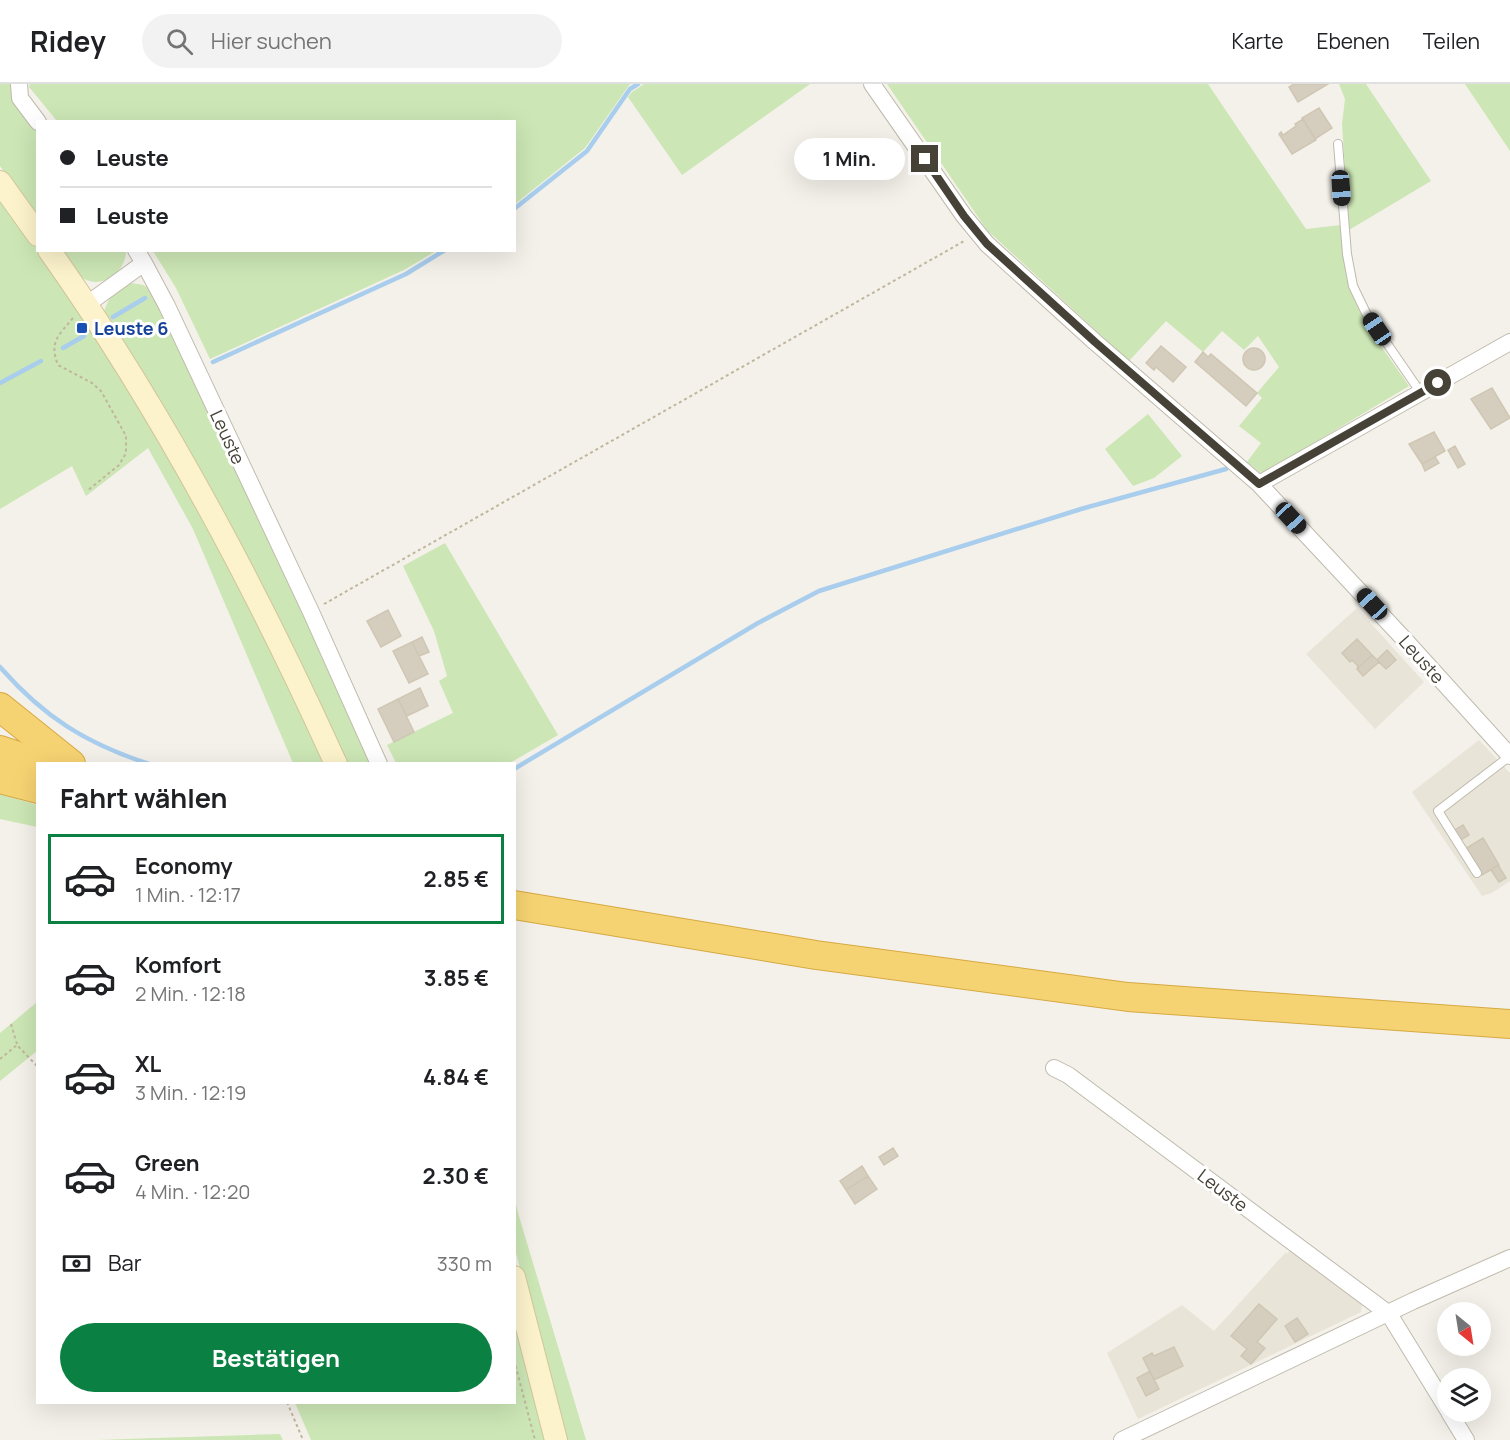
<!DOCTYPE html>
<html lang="de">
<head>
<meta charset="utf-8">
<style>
	:root { --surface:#fff; --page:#f2f2f2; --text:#202124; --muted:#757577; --line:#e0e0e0; --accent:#0b8043 }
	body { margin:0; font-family:Manrope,sans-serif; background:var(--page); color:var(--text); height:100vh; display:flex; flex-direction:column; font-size:22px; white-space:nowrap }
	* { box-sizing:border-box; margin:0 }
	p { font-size:20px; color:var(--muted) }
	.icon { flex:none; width:33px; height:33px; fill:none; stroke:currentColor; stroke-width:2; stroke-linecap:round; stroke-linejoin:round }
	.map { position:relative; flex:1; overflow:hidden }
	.details { position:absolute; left:36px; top:678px; width:480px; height:642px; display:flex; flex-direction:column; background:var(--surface); border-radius:0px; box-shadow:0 6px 24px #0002 }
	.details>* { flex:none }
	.hud { position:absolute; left:36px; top:36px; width:480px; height:132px; border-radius:0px; box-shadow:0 6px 24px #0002; display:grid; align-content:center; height:132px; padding:0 24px; background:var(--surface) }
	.needle { width:39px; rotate:150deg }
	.tools { position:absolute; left:1437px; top:1218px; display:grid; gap:12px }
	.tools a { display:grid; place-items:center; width:54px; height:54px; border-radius:50%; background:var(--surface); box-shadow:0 6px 24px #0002; font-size:30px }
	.end { position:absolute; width:27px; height:27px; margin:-14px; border:8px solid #474238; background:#fff; box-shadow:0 0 0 3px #fff }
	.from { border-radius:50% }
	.bubble { position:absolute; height:42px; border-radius:21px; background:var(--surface); box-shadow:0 6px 24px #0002; font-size:20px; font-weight:700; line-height:42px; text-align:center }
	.car { position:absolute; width:18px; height:36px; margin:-18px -9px; border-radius:8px; box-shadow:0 0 4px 2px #0007; background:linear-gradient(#222 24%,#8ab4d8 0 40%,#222 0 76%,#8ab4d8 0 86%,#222 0) }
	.hud b { display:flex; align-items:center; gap:21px; height:57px; font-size:22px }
	.hud b+b { border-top:2px solid var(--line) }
	.hud i { width:15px; height:15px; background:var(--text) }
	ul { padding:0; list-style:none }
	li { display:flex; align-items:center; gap:18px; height:90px; margin:0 12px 9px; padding:0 12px; border:3px solid transparent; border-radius:0px }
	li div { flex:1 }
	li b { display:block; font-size:22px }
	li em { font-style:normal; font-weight:700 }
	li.current { border-color:var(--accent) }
	li>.icon { width:54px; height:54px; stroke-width:1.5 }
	h2 { padding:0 24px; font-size:27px; line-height:72px }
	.pay { display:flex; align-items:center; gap:15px; height:66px; padding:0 24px; font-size:22px }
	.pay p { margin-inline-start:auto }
	.cta { display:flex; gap:12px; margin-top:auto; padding:12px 24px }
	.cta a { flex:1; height:69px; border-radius:36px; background:var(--accent); color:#fff; font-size:24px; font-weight:700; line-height:69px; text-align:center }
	header { display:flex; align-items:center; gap:36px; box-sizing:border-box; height:84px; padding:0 30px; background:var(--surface); border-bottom:2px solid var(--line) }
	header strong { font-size:28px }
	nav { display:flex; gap:33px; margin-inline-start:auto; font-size:21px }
	.search { width:420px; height:54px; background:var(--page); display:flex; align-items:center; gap:15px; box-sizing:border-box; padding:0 21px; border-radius:33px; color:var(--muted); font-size:22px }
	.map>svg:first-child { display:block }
</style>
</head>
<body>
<header>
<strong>Ridey</strong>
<div class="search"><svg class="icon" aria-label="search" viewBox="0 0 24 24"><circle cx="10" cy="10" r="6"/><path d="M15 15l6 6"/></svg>Hier suchen</div>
<nav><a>Karte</a><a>Ebenen</a><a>Teilen</a></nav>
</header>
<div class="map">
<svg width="1510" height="1356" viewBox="0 0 1510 1356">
	<rect width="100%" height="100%" fill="#f4f1ea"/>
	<path fill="#e8e4d8" d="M1357,524L1424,598L1375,645L1306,570Z
		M1479,656L1510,689V797L1492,809L1482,812L1412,708Z
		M1290,1166L1362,1219L1361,1228L1138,1335L1107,1269L1182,1221L1214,1247L1286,1168L1287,1170Z"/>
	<path fill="#cce6b5" d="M0,0H11L18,23L37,48V135L0,82Z
		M30,0H630L585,64L515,120L514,38L57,37L29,3Z
		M644,0H810L682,91L628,13L632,8Z
		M887,0H1208L1306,145L1341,141C1342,161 1344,181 1349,201C1359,236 1389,272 1409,302L1262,390L1247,378L1261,359L1239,342L1262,314L1257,309L1279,283L1258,252L1244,266L1222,247L1203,268L1166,237L1129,277L987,146Z
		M1339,0H1366L1431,97L1349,146L1342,40L1345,15Z
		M1465,0H1510V67Z
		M0,109L37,161L38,166L41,167L182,390L328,679H293L193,445L148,364L86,412L72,382L0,425Z
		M59,167H126C126,189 99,208 80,192C72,186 65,174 59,167Z
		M153,167H436L404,186L210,275L176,204Z
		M132,199L143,201L152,206L373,679H346L104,229C107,213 118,204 132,199Z
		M1148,330L1182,372L1154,394L1133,402L1105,365Z
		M445,459L558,651L510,679H396L387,661L453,629L439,597L447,592L434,547L403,482Z
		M0,710L37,721V743L0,735Z
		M37,918V967L0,997V949Z
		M514,1111L518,1129L586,1356H564L515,1165Z
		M515,1221L548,1356H311L295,1319L514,1318Z
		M280,1350L283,1356H97Z"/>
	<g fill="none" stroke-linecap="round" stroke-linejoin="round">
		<path stroke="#a9cded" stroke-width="4.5" d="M514,125L587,67L630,5L638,0
			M113,233L145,214
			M63,264L84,252
			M213,278L406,190L445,166
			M0,299L41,277
			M0,583C44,633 85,659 149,680
			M514,685L758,539L819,507L1081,425L1226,385"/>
	</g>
	<path fill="#d5cebf" stroke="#cfc6b3" stroke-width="1.5" d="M1294,0H1328L1298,18L1289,3Z
		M1319,24L1332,44L1315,55L1302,34Z
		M1303,35L1316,56L1292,70L1279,50L1281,48L1283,51L1296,42L1295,40Z
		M1161,262L1186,283L1173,298L1156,283L1154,286L1146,279Z
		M1243 275a11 11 0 1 1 22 0a11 11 0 1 1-22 0Z
		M1203,268L1208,273L1211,270L1257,309L1246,322L1195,278Z
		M1492,304L1510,334L1491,345L1471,315Z
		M1434,348L1445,367L1422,380L1409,360Z
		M1455,362L1465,380L1458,384L1448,366Z
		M1435,373L1439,379L1425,387L1422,380Z
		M388,526L401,552L381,563L367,537Z
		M422,553L429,568L419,572L412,558Z
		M1357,555L1372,571L1357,585L1358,582L1352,576L1350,578L1342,569Z
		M412,558L428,590L409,599L393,567Z
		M1387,566L1396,576L1386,585L1377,576Z
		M1372,571L1379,578L1363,592L1357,585Z
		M420,604L428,622L407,632L398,615Z
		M398,615L414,648L394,658L378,625Z
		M1463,741L1469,751L1459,757L1453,747Z
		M1483,754L1499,781L1482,791L1465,765Z
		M1498,781L1506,794L1499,798L1491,786Z
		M893,1064L898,1072L884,1081L879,1073Z
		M862,1082L868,1092L846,1106L840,1097Z
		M868,1092L877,1105L855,1120L846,1106Z
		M1259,1220L1277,1235L1257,1258L1265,1264L1251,1280L1241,1272L1247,1265L1231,1252Z
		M1297,1234L1308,1250L1295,1258L1285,1242Z
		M1174,1263L1183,1282L1154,1296L1143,1274L1152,1269L1154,1272Z
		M1150,1287L1159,1305L1146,1312L1137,1294Z"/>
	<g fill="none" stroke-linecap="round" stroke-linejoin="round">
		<defs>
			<path id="lane" d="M1338,60L1347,170L1353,202L1366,229L1421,309
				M1477,789L1438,727L1510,672"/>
			<path id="street" d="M19,0L20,14L38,38
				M872,0L964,132L987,160L1095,258L1259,400L1404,555L1510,672
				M144,179L167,222L311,528L379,680
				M86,221L144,179L136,166
				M1259,400L1510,258
				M1054,984L1068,991L1389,1230L1448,1326
				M1449,1328L1466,1356
				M1122,1356L1413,1217L1510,1174"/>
			<path id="secondary" d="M0,98L38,151
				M49,166C162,326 255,501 336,680
				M514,1193L556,1356"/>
			<path id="highway" d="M0,623L71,680
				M0,666L42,680
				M0,695L38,705
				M514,821L816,871L1128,913L1510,940"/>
		</defs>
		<use href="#lane" stroke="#bfbaac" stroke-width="10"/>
		<use href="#street" stroke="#bfbaac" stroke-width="18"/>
		<use href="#secondary" stroke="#d1c69b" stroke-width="24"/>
		<use href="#highway" stroke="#d6a942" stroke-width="30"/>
		<path stroke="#c0b69e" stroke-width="2" stroke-dasharray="3 3" stroke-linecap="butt" d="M73,234C58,252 49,258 58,281L92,299L101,307L126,352V369L119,381L87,407
			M324,520L966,156
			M11,940L17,960
			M0,975L17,961L38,983
			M514,1276L535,1356
			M287,1318L303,1356"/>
		<use href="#lane" stroke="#fff" stroke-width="8"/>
		<use href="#street" stroke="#fff" stroke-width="16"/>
		<use href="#secondary" stroke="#fcf3cc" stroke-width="22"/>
		<use href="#highway" stroke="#f6d372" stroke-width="28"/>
	</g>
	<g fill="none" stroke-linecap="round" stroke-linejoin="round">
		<path stroke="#474238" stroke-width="8" d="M925,75L964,132L987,160L1095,258L1259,400L1438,299"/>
	</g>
	<rect fill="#1a4fb4" stroke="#fff" stroke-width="2" x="76" y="238" width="12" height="12" rx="3"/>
	<g text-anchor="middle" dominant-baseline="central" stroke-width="6" stroke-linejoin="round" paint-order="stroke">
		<g font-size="18" font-weight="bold" fill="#164399" stroke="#fff" text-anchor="start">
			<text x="94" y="244">Leuste 6</text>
		</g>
		<g font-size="18" fill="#474238" stroke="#fff">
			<text transform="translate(228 353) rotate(65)">Leuste</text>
			<text transform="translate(1422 575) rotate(48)">Leuste</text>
			<text transform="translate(1223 1106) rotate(37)">Leuste</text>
		</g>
	</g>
</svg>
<div class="tools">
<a><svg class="needle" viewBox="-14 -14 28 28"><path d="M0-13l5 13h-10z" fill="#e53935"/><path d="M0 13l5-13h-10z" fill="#757577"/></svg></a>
<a><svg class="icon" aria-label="layers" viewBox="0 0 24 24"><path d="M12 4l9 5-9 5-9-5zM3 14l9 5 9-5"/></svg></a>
</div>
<i class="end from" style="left:1438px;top:299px"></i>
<i class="end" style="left:925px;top:75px"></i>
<div class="bubble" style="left:794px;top:54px;width:111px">1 Min.</div>
<i class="car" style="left:1341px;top:104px;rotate:176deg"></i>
<i class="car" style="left:1377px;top:245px;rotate:326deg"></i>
<i class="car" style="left:1291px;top:434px;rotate:137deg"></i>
<i class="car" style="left:1372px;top:520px;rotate:317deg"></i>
<div class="hud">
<b><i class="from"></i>Leuste</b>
<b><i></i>Leuste</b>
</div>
<section class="details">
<h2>Fahrt wählen</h2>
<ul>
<li class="current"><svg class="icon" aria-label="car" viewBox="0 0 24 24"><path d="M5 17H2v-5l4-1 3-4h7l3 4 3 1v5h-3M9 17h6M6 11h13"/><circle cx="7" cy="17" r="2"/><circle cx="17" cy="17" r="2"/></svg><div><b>Economy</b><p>1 Min. · 12:17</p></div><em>2.85 €</em></li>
<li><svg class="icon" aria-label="car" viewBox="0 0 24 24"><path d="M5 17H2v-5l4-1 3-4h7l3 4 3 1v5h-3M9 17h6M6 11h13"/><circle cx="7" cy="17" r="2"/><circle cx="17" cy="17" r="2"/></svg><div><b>Komfort</b><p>2 Min. · 12:18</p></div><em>3.85 €</em></li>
<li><svg class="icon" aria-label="car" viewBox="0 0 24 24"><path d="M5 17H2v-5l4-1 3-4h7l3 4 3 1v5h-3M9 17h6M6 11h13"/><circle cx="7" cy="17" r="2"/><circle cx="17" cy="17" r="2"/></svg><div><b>XL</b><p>3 Min. · 12:19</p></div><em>4.84 €</em></li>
<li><svg class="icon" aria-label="car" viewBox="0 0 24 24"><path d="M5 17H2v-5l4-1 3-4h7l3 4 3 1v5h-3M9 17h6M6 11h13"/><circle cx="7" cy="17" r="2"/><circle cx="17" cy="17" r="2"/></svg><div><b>Green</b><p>4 Min. · 12:20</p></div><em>2.30 €</em></li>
</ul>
<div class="pay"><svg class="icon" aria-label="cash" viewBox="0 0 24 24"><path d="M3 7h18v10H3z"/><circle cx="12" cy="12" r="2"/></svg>Bar<p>330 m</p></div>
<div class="cta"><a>Bestätigen</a></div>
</section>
</div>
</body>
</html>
